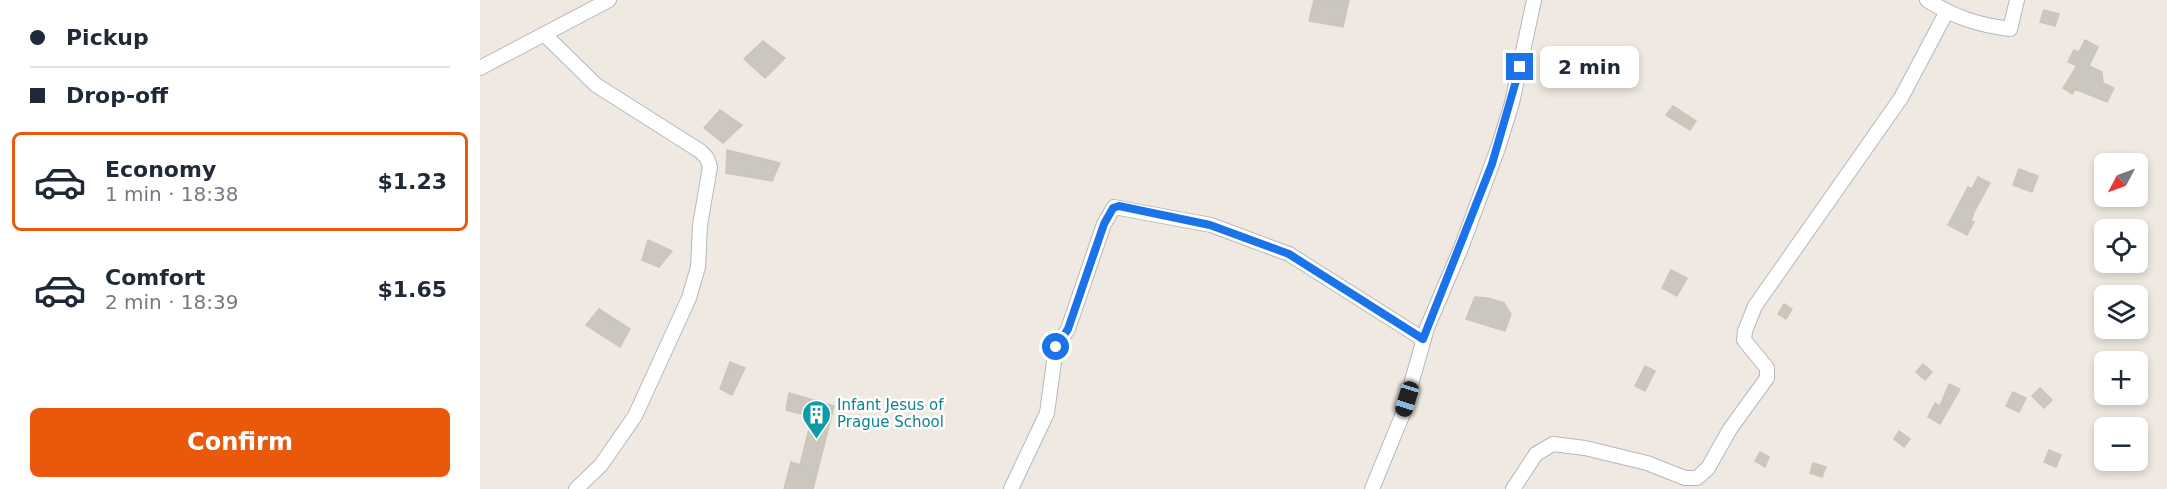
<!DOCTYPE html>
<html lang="en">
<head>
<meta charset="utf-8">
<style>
	:root { --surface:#fff; --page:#f6f6f7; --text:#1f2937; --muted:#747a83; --line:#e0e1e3; --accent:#ea580c }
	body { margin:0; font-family:"DejaVu Sans",sans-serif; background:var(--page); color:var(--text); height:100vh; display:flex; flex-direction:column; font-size:22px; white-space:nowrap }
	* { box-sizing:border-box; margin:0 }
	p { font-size:20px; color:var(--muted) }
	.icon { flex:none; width:33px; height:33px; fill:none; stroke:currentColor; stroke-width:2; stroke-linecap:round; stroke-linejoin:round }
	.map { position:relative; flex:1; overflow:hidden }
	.side { display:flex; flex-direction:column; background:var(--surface); width:480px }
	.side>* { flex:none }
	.banner { display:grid; align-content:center; height:132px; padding:0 30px; background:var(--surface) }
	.needle { width:39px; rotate:229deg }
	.controls { position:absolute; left:1614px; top:153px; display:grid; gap:12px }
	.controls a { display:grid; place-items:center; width:54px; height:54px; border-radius:9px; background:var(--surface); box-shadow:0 3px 9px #0003; font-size:30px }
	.end { position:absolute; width:27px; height:27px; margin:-14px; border:8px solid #1a73e8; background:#fff; box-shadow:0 0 0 3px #fff }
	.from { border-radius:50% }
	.bubble { position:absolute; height:42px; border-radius:9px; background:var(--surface); box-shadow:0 3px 9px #0003; font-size:20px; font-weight:600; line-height:42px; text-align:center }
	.car { position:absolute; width:18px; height:36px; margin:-18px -9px; border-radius:8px; box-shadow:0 0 4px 2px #0007; background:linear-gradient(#222 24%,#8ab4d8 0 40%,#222 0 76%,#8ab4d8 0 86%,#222 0) }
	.banner b { display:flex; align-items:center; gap:21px; height:57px; font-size:22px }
	.banner b+b { border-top:2px solid var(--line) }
	.banner i { width:15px; height:15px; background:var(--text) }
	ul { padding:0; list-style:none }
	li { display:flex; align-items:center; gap:18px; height:99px; margin:0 12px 9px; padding:0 18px; border:3px solid transparent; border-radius:9px }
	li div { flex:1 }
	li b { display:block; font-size:22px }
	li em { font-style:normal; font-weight:600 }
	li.on { border-color:var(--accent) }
	li>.icon { width:54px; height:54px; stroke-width:1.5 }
	.cta { display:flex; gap:12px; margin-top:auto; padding:12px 30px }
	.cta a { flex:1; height:69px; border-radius:9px; background:var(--accent); color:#fff; font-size:24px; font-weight:600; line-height:69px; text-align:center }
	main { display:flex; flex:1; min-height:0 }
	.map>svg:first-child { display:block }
</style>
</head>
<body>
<main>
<section class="side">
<div class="banner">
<b><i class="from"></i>Pickup</b>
<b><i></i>Drop-off</b>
</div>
<ul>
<li class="on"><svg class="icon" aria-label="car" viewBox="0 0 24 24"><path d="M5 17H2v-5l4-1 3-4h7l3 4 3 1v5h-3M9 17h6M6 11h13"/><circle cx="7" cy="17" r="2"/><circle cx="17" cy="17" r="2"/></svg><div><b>Economy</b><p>1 min · 18:38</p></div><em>$1.23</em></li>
<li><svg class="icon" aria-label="car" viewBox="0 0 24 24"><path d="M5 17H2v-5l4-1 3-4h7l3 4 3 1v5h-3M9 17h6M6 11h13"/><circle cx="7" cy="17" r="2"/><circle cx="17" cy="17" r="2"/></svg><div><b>Comfort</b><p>2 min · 18:39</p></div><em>$1.65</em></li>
</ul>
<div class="cta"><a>Confirm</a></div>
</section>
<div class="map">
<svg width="1687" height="489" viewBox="0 0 1687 489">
	<rect width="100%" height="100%" fill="#efe9e1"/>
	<path fill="#cbc7bf" stroke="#cbc5ba" stroke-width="1.5" d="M834,0H869L863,27L829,21Z
		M1564,10L1579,14L1575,26L1560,22Z
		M1605,40L1618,47L1609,66L1622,72L1623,83L1634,88L1627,102L1595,89L1592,94L1583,88L1597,66L1588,62L1594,50L1599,52Z
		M283,41L305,58L285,78L264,59Z
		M1138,57H1148V67H1138Z
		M1193,106L1216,121L1210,130L1186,115Z
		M240,110L262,125L243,143L224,128Z
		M247,150L300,163L292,181L246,173Z
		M1539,169L1558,176L1552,192L1533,185Z
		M1498,177L1510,183L1494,212L1491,221L1494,222L1487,235L1468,225L1488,187L1492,189Z
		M168,240L192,251L179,267L162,260Z
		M1191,270L1207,278L1197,296L1182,288Z
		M995,297L1008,298L1024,303L1031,314L1025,331L986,319Z
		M1304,304L1312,309L1306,319L1298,314Z
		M119,309L150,329L140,347L106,325Z
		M250,362L265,368L252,395L240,389Z
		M1443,364L1452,372L1445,380L1436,372Z
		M1165,366L1175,371L1165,391L1155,386Z
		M1469,384L1480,389L1460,424L1448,417L1455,403L1460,406Z
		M1560,388L1572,400L1564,408L1552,396Z
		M1533,392L1546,398L1539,412L1526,406Z
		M309,393L354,406L333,489H304L311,462L320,465L332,417L306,410Z
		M1419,431L1430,439L1424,447L1414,439Z
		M1569,450L1581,455L1576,467L1564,462Z
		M1280,452L1289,457L1285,467L1275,461Z
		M1333,463L1346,467L1342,477L1330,473Z"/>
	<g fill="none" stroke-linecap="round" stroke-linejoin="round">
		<defs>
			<path id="minor" d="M1447,0C1474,17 1498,25 1530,29L1537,0
				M64,34L116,85L220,151L227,158L230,167L220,225L218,267L209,298L155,416L121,465L96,489
				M0,68L129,0
				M531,489L567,413L576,347L588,329L624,224L634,207L731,225L809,254L943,339
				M892,489L922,416L947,328L981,248L1018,148L1032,103L1054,0
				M1033,489L1056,454L1073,444L1105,448L1167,463L1205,478H1217L1228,468L1250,429L1287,378V368L1264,340L1265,331L1275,306L1421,98L1466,13"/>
		</defs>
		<use href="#minor" stroke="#b4b7c1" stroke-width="16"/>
		<use href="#minor" stroke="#fff" stroke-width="14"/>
	</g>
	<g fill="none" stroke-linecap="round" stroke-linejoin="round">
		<path stroke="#1a73e8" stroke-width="8" d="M576,347L588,329L624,224L633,208L639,206L730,225L809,254L943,339L1012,164L1040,67"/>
	</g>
	<defs>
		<symbol id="building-pin" viewBox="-11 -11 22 30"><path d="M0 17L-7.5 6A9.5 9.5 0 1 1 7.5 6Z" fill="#0f9aa8" stroke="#fff"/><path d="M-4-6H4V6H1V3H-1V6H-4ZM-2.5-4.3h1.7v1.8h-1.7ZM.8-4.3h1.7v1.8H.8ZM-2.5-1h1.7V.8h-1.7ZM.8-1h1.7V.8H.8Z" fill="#fff"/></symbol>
	</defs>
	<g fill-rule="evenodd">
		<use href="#building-pin" x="320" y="398" width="33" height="45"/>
	</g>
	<g text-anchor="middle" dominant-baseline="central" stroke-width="5" stroke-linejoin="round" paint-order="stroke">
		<g font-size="15" fill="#0d838f" stroke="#fff" text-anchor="start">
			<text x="357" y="405">Infant Jesus of<tspan x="357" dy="17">Prague School</tspan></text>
		</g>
	</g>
</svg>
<div class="controls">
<a><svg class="needle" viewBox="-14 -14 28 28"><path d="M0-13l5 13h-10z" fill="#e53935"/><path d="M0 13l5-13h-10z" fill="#747a83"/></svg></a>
<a><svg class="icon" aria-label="locate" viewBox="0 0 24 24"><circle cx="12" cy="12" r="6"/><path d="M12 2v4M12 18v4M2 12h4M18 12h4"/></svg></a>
<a><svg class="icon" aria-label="layers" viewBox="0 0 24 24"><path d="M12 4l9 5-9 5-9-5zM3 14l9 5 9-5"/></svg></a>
<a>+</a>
<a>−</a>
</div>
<i class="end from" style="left:576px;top:347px"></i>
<i class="end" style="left:1040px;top:67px"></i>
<div class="bubble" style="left:1060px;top:46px;width:99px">2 min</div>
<i class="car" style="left:927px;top:399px;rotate:197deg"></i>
</div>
</main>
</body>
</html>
